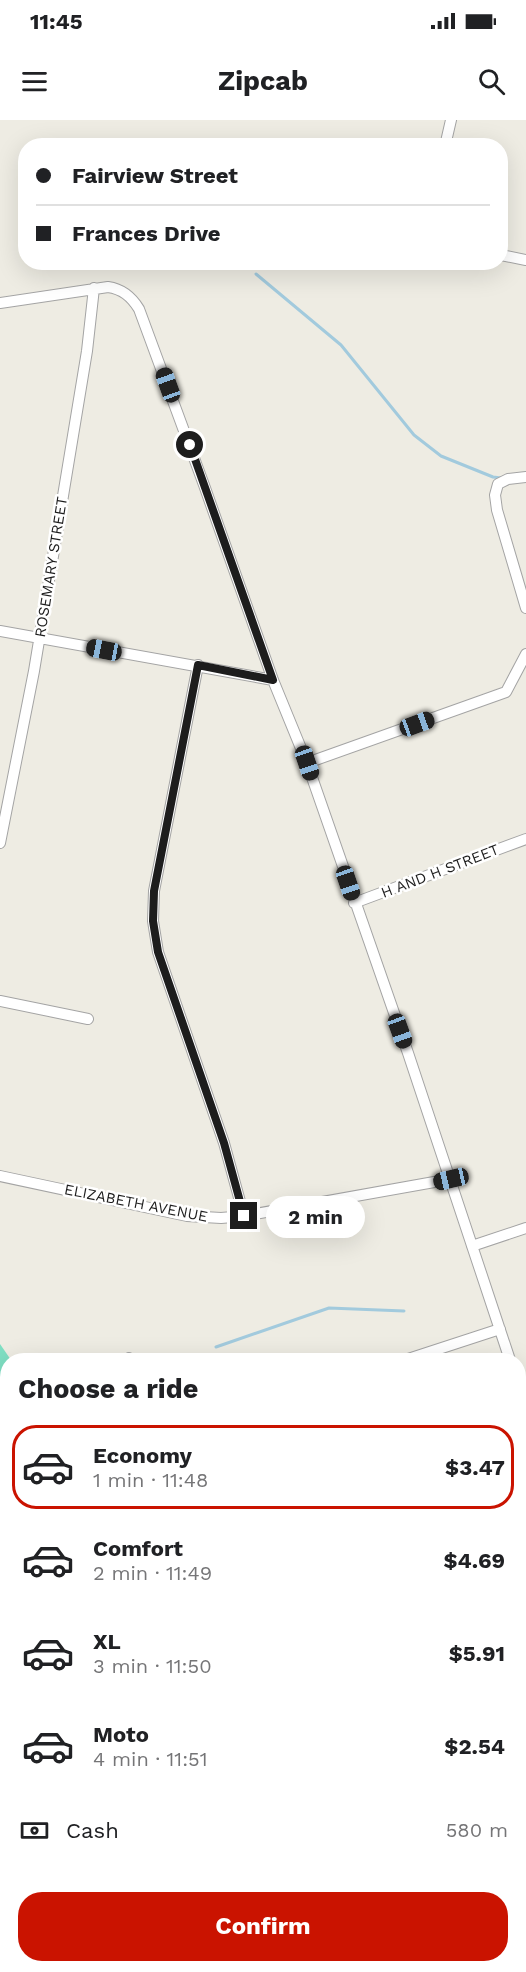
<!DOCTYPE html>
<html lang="en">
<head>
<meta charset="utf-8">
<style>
	:root { --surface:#fff; --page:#f6f6f6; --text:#202124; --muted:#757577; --line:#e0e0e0; --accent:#ca1300 }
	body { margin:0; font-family:"Work Sans",sans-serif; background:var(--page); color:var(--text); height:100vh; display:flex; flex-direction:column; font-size:22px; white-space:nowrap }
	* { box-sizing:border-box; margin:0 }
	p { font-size:20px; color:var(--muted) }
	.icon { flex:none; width:33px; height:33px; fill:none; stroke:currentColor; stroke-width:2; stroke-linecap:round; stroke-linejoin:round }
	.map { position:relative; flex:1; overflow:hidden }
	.details { position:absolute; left:0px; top:1233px; width:526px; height:620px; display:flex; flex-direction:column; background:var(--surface); border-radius:24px 24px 0 0; box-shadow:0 6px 24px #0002 }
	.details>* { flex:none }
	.top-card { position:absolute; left:18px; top:18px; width:490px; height:132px; border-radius:24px; box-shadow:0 6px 24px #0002; display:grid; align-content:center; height:132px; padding:0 18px; background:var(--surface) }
	.end { position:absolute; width:27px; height:27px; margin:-14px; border:8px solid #1d1d1d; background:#fff; box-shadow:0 0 0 3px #fff }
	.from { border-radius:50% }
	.bubble { position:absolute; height:42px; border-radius:21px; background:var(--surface); box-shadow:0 6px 24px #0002; font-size:20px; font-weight:700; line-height:42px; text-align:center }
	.car { position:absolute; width:18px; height:36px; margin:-18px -9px; border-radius:8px; box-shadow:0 0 4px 2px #0007; background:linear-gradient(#222 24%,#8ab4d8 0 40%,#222 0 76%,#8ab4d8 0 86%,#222 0) }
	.top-card b { display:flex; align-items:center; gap:21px; height:57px; font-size:22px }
	.top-card b+b { border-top:2px solid var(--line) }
	.top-card i { width:15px; height:15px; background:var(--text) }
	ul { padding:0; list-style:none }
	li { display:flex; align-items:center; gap:18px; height:84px; margin:0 12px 9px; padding:0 6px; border:3px solid transparent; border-radius:24px }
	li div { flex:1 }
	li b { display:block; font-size:22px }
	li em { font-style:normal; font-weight:700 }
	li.current { border-color:var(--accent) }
	li>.icon { width:54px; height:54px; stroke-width:1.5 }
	h2 { padding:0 18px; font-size:27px; line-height:72px }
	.pay { display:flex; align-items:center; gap:15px; height:66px; padding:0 18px; font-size:22px }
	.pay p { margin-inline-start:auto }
	.button { display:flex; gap:12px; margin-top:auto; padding:12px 18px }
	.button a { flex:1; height:69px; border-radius:24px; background:var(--accent); color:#fff; font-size:24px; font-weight:700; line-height:69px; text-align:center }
	.status { display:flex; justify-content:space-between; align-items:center; height:42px; padding:0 30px; background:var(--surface); direction:ltr }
	.status svg { height:16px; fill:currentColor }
	header { display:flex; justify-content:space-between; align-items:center; height:78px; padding:0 18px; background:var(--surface); font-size:27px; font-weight:700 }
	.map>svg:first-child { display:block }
</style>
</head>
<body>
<div class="status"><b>11:45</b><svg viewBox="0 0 49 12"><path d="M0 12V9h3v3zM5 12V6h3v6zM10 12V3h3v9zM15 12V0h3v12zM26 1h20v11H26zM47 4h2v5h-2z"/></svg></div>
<header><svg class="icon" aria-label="menu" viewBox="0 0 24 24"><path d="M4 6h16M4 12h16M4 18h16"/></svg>Zipcab<svg class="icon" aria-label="search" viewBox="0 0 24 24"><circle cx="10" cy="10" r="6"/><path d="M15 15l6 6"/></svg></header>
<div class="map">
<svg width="526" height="1852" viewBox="0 0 526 1852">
	<rect width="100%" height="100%" fill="#eeece3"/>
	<path fill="#7fdfc3" d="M0,1224L11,1240H8L7,1308L0,1310Z"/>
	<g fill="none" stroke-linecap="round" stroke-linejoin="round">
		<path stroke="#a2cadd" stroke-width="3" d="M256,154L341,225L414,315L441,336L493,357L501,358
			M216,1227L329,1188L404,1191"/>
		<defs>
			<path id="minor" d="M445,26L451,0
				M501,135L526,140
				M0,183L108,167C122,169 131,176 139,189L204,365L273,560L307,643L408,933L510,1240
				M526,357L508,359L498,364L495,375L497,390L526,488
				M0,511L273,560
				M198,545L154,771L153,801L158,832L224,1023L244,1096
				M307,643L506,572L526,534
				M0,723L34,551L87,231L94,168
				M354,783L526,719
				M0,881L88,899
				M0,1056L187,1096L221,1098L244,1096L451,1059
				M472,1126L526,1108
				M128,1240L129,1238
				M405,1240L500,1209
				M519,1266L526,1285
				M519,1365L526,1363
				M0,1386L8,1383
				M0,1552L8,1549
				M519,1773L522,1781L526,1784
				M520,1829L526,1848
				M216,1845L218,1852"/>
			<path id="tertiary" d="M519,1558L526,1555
				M0,1745L8,1742"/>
		</defs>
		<use href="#minor" stroke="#a4a4a4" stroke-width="12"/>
		<use href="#tertiary" stroke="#a4a4a4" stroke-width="15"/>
		<use href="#minor" stroke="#fff" stroke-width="10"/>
		<use href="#tertiary" stroke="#fff" stroke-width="14"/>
	</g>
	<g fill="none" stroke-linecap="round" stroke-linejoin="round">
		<path stroke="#1d1d1d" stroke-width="8" d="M190,325L273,560L198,545L154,771L153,801L158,832L224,1023L244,1096"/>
	</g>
	<g text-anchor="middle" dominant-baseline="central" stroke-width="5" stroke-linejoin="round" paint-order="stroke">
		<g font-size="15" fill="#1d1d1d" stroke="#fff">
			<text transform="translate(51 447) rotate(-81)">ROSEMARY STREET</text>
			<text transform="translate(440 751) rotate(-21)">H AND H STREET</text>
			<text transform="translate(136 1083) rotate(11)">ELIZABETH AVENUE</text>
		</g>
	</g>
</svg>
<i class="end from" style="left:190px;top:325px"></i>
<i class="end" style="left:244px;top:1096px"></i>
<div class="bubble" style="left:266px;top:1076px;width:99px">2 min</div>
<i class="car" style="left:168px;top:265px;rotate:340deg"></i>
<i class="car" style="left:104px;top:530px;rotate:281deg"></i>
<i class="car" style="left:417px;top:604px;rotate:70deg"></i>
<i class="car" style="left:307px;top:643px;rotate:161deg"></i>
<i class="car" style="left:348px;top:763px;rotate:161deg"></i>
<i class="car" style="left:400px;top:911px;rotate:160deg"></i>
<i class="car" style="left:451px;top:1059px;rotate:257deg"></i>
<div class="top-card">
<b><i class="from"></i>Fairview Street</b>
<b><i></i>Frances Drive</b>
</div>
<section class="details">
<h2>Choose a ride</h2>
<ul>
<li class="current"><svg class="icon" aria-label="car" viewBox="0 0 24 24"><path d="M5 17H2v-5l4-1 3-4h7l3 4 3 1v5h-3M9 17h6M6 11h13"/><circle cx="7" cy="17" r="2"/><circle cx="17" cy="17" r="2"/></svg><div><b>Economy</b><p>1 min · 11:48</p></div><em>$3.47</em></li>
<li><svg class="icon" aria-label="car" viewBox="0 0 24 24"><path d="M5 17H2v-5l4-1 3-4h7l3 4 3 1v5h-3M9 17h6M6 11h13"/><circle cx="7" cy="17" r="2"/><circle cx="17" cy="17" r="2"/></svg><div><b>Comfort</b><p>2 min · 11:49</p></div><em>$4.69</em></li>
<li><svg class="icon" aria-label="car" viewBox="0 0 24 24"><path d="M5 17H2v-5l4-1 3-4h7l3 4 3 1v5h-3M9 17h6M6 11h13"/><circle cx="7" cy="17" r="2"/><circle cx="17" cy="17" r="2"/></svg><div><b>XL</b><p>3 min · 11:50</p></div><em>$5.91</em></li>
<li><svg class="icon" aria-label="car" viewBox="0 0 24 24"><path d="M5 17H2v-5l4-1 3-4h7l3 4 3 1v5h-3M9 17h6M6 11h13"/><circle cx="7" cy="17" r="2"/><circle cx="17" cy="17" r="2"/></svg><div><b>Moto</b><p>4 min · 11:51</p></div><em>$2.54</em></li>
</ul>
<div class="pay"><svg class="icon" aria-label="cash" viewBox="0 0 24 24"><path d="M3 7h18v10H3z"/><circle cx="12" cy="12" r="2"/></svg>Cash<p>580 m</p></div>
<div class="button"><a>Confirm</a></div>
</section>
</div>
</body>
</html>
